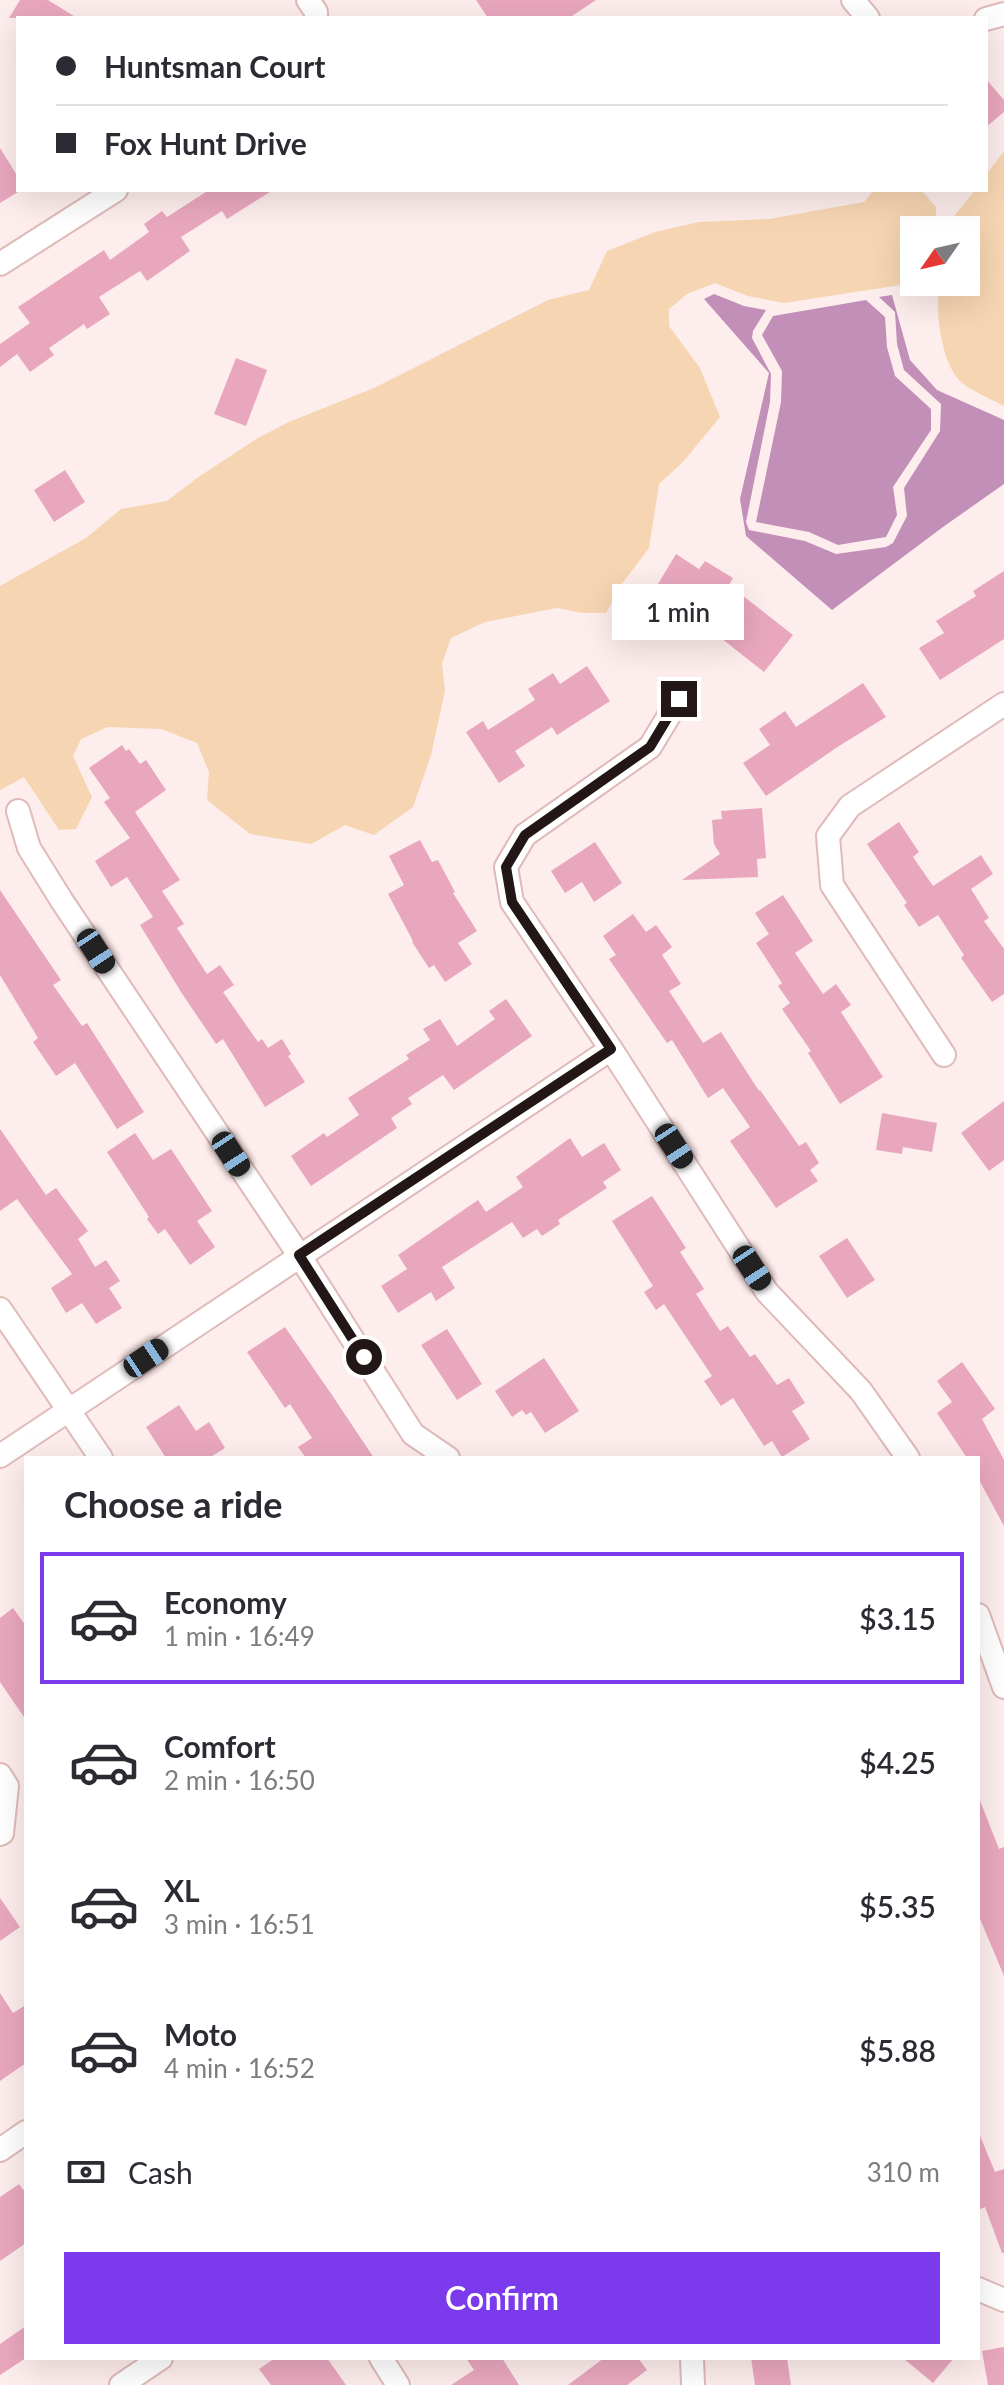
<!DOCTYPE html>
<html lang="en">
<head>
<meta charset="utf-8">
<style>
	:root { --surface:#fff; --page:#f2f2f3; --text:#2b2b33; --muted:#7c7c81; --line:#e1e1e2; --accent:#7c3aed }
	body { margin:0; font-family:Lato,sans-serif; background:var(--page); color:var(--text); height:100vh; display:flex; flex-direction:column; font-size:30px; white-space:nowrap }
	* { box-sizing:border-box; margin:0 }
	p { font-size:26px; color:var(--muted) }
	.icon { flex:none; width:44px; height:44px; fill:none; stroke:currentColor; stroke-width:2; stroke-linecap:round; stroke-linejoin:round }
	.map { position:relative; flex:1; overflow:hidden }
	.details { position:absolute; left:24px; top:1456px; width:956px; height:904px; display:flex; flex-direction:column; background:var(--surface); border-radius:0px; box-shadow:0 8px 32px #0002 }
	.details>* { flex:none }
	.top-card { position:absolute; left:16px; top:16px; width:972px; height:176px; border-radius:0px; box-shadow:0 8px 32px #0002; display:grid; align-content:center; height:176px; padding:0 40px; background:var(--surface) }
	.needle { width:52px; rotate:236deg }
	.buttons { position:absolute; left:900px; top:216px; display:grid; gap:16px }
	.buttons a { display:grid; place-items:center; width:80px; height:80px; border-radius:0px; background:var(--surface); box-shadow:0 8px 32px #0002; font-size:40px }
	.end { position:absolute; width:36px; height:36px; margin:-18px; border:10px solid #231616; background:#fff; box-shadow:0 0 0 4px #fff }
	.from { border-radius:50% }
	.bubble { position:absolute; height:56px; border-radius:0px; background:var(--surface); box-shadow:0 8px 32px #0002; font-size:26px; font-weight:600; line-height:56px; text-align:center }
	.car { position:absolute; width:24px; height:48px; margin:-24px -12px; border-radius:10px; box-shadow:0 0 6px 2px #0007; background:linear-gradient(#222 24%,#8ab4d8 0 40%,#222 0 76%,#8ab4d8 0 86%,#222 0) }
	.top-card b { display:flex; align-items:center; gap:28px; height:76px; font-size:30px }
	.top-card b+b { border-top:2px solid var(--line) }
	.top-card i { width:20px; height:20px; background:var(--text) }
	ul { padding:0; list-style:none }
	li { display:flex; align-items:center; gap:24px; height:132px; margin:0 16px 12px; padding:0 24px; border:4px solid transparent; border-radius:0px }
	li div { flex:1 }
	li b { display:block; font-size:30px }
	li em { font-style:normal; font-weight:600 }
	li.active { border-color:var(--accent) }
	li>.icon { width:72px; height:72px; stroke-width:1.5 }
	h2 { padding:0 40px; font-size:36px; line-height:96px }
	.pay { display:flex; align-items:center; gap:20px; height:88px; padding:0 40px; font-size:30px }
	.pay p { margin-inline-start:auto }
	.button { display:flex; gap:16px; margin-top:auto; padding:16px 40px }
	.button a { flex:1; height:92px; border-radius:0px; background:var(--accent); color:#fff; font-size:32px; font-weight:600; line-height:92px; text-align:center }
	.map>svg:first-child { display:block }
</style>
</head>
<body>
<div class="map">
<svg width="1004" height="2385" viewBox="0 0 1004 2385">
	<rect width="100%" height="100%" fill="#fdedec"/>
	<path fill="#f6d5b2" d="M1004,151V406C992,399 968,390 959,380C941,361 934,307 940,282H966V230H951L954,216L975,190H986V175Z
		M874,190H921L936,207V230H914V276L907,284L784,303L748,296L715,283L687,294L669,309V326L700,368L720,417L683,462L659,484L649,548L621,585L606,613H582L557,608L485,622L451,638L442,664L445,691L431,755L413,807L374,835L345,825L311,844L250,834L207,800L209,772L197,743L161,729L108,727L81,739L73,756L92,797L76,829L59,830L24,777L0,790V586L86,538L121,509L167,501L197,478L258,438L289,422L374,388L548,300L589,290L607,251L655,232L699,222L769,219L864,202Z"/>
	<path fill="#c18fb8" d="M714,294L744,306L766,310L753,331L752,338L771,374L770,402L746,522L749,530L805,541L836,554L886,547L893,543L907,516L904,488L940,431L941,404L904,370L897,344L895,312L879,297L892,295L910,360L937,390L1004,420V484L943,527L832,610L746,536L740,499L769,373L704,299Z
		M866,300L885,317L887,347L895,376L931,409V430L893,487L897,515L886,537L838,545L809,532L756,522L781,402L782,371L762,335L773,316Z"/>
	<path fill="#e9a7be" d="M20,0H48L77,18H9Z
		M476,0H596L569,18H488Z
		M986,79L1004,100V112L986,127Z
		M0,148L18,177V192L0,203Z
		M209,190H273L227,219L222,211L181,237L190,251L147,281L140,271L99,297L110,314L87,329L84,324L49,348L54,355L30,372L17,354L0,367V344L30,323L18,307L104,250L110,260L149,232L144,224L162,211L167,217Z
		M236,358L267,370L246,426L214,414Z
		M65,470L85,502L54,522L34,490Z
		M676,554L699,569L705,561L733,578L729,585L793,635L764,672L712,631L652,594Z
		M1004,571V639L940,680L919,648L944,633L936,621L976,596L973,591Z
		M587,666L610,701L557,735L552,727L515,751L525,766L499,783L466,732L483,721L488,730L535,700L528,689L553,673L560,684Z
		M863,683L886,717L839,746L766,796L743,763L770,745L759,729L785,711L796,727Z
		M122,745L126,751L129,749L140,764L146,760L166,790L135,812L180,880L162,891L184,924L177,928L207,974L220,965L234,985L223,992L258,1042L262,1039L268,1048L282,1039L291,1054L288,1056L305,1082L265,1107L223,1039L216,1044L181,992L140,925L153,917L127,877L111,887L95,861L130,838L104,802L110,798L89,768Z
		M762,808L766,858L757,859L758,877L682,880L720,854L714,844L712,820L722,819L721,811Z
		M899,822L919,852L913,857L933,886L981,855L993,874L971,889L989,918L984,921L1004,949V994L992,1002L961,958L964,955L938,915L919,927L904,905L907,903L867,844Z
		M420,840L432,862L438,860L455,892L453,893L477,931L458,943L472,964L445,982L434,965L429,968L412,942L413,941L388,894L404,885L389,856Z
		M595,842L622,883L594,902L582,882L565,893L551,871Z
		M0,890L61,980L53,985L82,1026L87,1023L144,1112L117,1129L75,1063L56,1076L33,1042L38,1038L0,975Z
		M783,895L813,941L795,953L823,994L836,984L851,1005L841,1012L883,1077L840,1104L808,1053L811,1051L782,1009L790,1003L778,986L782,983L756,943L769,934L755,913Z
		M633,914L646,932L656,925L672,947L662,955L681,984L669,991L703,1043L721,1032L759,1091L760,1090L799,1146L806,1142L819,1163L810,1170L818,1181L776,1208L730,1141L750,1127L723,1088L708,1098L672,1040L667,1043L609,959L616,955L603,936Z
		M506,999L532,1036L454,1090L443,1075L408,1098L412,1104L391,1118L397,1128L311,1186L291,1156L324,1133L327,1137L359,1115L348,1098L409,1059L406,1055L430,1040L423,1029L440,1019L457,1046L495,1019L489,1011Z
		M1004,1101V1160L989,1171L961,1133Z
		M882,1113L937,1123L932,1152L903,1147L902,1154L876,1150Z
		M0,1129L46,1195L56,1188L88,1231L78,1239L95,1267L106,1260L120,1281L109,1288L122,1308L96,1324L82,1303L66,1313L51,1288L72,1274L17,1199L0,1211Z
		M135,1133L153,1160L171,1149L212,1211L197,1221L215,1247L190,1265L165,1229L158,1234L147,1219L149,1217L107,1152Z
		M570,1138L582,1157L604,1143L621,1170L603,1182L607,1188L558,1220L560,1224L542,1236L537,1229L523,1238L512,1222L442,1267L455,1288L436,1301L431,1292L398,1313L381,1286L407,1269L398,1255L478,1200L486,1212L523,1187L516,1177Z
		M652,1196L686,1248L680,1252L704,1289L696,1294L720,1331L728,1326L750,1357L755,1354L777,1385L789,1378L805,1403L792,1411L810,1439L782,1457L772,1441L764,1446L733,1398L721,1406L704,1381L712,1376L664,1304L656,1310L644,1292L653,1286L612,1221Z
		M847,1238L875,1280L847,1298L819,1256Z
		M285,1327L332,1395L374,1458H306L298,1447L312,1438L290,1404L285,1408L247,1352Z
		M447,1329L482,1384L457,1400L421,1345Z
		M544,1358L579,1411L545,1433L531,1412L526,1415L522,1410L512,1417L495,1391Z
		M962,1362L995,1409L982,1419L1004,1460V1526L978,1478V1458H967L937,1413L952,1402L937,1381Z
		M179,1405L196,1431L209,1422L225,1448L209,1458H166L146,1427Z
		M13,1608L26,1626V1720L0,1682V1618Z
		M979,1798L999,1849L1004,1847V1976L978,1914Z
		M0,1898L20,1927L0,1941Z
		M0,1993L13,2013L26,2005V2063L0,2081Z
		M978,2131L995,2172L1004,2169V2253H1002L985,2207L978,2210Z
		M19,2184L26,2193V2243L0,2261V2197Z
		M26,2326V2358L0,2375V2344Z
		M1004,2347V2385H988L982,2351Z
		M275,2358H327L346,2385H271L259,2369Z
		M466,2358H502L519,2385H451L474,2370Z
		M604,2358H638L647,2370L627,2385H568Z
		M751,2358H787L791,2385H755Z
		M903,2358H954L933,2383Z"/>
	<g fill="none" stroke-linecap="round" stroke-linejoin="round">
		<defs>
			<path id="minor" d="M308,0L316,12V18
				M853,0L868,18
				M986,19L1004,14
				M0,264L116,190
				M679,699L650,747L525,835L506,867L512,902L611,1049L767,1292L861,1391L908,1458
				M18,811L29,848L62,901L299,1255L413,1434L448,1458
				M944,1055L832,885L828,836L850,806L1004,704
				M0,1309L101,1458
				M0,1456L611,1049
				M978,1615L1004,1687
				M0,1775L7,1786L2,1833L0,1834
				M0,2150L26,2132
				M978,2289L1004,2300
				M381,2358L398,2385
				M692,2358L693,2385
				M121,2385L161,2358"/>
		</defs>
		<use href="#minor" stroke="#dfbab8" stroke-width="26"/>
		<use href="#minor" stroke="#fff" stroke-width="22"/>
	</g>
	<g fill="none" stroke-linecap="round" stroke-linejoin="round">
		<path stroke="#231616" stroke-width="10" d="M364,1357L299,1255L611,1049L512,902L506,867L525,835L650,747L679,699"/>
	</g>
</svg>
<div class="buttons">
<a><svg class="needle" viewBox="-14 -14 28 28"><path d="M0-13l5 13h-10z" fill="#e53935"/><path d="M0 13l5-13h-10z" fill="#7c7c81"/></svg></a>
</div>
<i class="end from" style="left:364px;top:1357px"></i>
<i class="end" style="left:679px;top:699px"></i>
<div class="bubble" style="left:612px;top:584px;width:132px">1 min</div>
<i class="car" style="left:96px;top:951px;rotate:147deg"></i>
<i class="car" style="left:674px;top:1146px;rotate:147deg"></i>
<i class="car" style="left:231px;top:1154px;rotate:147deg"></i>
<i class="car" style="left:752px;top:1268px;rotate:147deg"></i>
<i class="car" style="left:146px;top:1358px;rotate:56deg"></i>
<div class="top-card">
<b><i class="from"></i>Huntsman Court</b>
<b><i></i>Fox Hunt Drive</b>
</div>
<section class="details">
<h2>Choose a ride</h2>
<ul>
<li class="active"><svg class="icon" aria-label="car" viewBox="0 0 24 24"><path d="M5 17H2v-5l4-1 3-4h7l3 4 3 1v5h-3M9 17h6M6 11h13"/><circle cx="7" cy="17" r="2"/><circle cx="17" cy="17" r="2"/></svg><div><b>Economy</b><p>1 min · 16:49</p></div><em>$3.15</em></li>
<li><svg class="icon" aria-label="car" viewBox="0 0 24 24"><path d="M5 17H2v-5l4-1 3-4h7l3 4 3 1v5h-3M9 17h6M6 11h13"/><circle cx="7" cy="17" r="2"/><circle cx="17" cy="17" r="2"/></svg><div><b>Comfort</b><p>2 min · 16:50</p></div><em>$4.25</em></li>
<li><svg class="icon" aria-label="car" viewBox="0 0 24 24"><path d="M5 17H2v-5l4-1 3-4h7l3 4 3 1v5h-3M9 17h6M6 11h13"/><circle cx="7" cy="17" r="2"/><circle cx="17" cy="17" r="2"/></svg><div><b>XL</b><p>3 min · 16:51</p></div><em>$5.35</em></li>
<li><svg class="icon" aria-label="car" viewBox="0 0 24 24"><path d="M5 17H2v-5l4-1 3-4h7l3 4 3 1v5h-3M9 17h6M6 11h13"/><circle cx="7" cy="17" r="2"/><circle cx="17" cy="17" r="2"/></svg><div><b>Moto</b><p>4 min · 16:52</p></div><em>$5.88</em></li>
</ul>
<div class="pay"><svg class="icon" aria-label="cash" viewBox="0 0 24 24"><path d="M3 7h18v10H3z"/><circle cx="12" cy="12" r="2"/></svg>Cash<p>310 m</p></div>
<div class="button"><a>Confirm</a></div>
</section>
</div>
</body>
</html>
